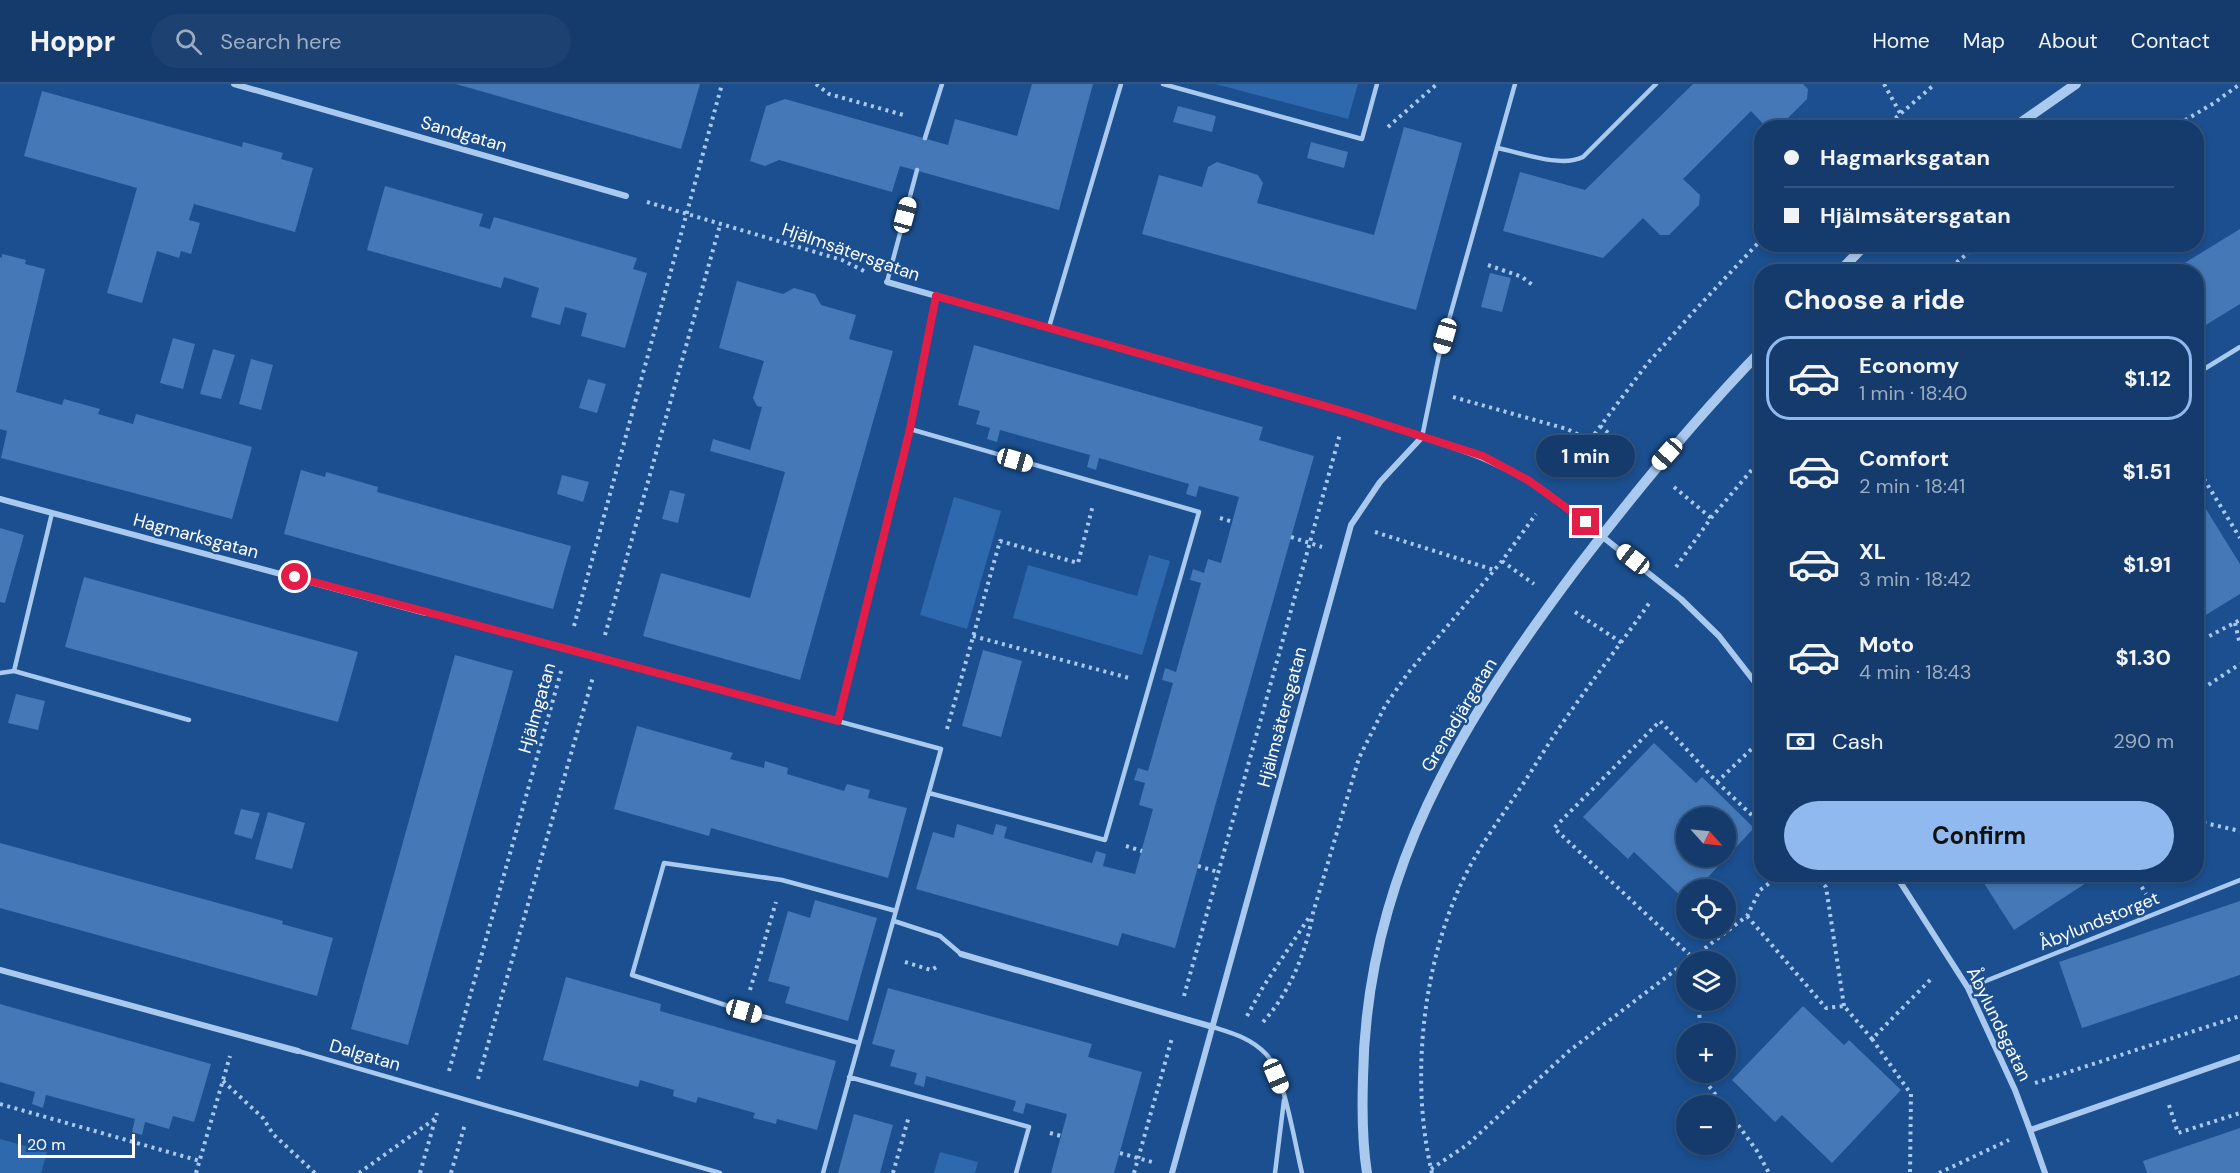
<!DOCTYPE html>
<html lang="en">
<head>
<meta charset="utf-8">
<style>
	:root { --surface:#143b6b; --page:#1d4271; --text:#f1f3f6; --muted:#9dadc1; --line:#33557e; --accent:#90b9f0 }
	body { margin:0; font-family:"DM Sans",sans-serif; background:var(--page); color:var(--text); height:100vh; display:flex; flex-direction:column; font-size:22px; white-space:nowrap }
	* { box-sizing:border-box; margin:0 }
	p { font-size:20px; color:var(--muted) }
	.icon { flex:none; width:33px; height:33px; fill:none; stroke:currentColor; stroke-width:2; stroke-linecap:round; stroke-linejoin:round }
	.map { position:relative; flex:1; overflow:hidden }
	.side { position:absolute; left:1754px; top:180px; width:450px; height:618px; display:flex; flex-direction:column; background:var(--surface); border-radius:24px; box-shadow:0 3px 9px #0003,0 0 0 2px var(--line) }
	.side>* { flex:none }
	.guide { position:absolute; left:1754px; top:36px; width:450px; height:132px; border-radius:24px; box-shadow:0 3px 9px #0003,0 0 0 2px var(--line); display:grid; align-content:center; height:132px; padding:0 30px; background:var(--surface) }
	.needle { width:39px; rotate:117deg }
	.buttons { position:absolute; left:1676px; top:723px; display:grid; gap:12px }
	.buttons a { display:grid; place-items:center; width:60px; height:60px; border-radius:50%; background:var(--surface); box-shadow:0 3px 9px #0003,0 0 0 2px var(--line); font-size:30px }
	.scale { position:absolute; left:18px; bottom:15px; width:117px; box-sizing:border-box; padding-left:6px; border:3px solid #fff; border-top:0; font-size:16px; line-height:21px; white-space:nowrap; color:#fff; -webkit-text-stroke:4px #1b4f8f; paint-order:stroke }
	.end { position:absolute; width:27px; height:27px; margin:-14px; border:8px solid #e11d48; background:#fff; box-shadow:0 0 0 3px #fff }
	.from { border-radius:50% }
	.bubble { position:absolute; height:42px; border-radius:21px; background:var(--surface); box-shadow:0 3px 9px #0003,0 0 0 2px var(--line); font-size:20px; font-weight:700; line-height:42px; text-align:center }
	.car { position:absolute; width:18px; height:36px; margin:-18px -9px; border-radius:8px; box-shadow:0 0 4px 2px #0007; background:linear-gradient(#fff 24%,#345 0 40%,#fff 0 76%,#345 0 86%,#fff 0) }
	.guide b { display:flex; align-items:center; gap:21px; height:57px; font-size:22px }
	.guide b+b { border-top:2px solid var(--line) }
	.guide i { width:15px; height:15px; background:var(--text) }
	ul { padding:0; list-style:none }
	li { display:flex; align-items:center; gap:18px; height:84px; margin:0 12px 9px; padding:0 18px; border:3px solid transparent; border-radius:24px }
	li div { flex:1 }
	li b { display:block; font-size:22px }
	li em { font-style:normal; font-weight:700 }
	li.on { border-color:var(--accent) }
	li>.icon { width:54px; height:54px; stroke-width:1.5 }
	h2 { padding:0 30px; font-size:27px; line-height:72px }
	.pay { display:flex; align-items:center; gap:15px; height:66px; padding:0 30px; font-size:22px }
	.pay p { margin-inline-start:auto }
	.action { display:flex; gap:12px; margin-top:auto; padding:12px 30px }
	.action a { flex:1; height:69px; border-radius:36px; background:var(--accent); color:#111; font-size:24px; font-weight:700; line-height:69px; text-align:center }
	header { display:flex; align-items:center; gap:36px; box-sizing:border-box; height:84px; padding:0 30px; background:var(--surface); border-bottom:2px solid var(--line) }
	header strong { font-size:28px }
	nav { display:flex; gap:33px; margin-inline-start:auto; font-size:21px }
	.search { width:420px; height:54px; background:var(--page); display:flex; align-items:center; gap:15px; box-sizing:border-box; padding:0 21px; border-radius:33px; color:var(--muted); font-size:22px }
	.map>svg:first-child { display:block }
</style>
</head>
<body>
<header>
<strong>Hoppr</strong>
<div class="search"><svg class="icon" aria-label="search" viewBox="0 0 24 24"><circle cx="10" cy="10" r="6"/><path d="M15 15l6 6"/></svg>Search here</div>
<nav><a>Home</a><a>Map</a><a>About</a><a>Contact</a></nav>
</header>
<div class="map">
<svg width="2240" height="1089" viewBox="0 0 2240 1089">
	<rect width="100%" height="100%" fill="#1b4f8f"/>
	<path fill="#2e69ad" d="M1215,0H1358L1348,35Z
		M954,413L1001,427L967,545L920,531Z
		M1149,471L1170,477L1142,571L1013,534L1028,481L1137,512Z
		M0,1055L47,1068L41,1089H0Z
		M940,1068L978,1078L975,1089H934Z"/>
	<path fill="#4478b7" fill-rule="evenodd" d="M456,0H700L681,65Z
		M1032,0H1093L1059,126L900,82L892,108L779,76L765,82L750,77L766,22L785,15L948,61L955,35L1017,52Z
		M1693,0H1803L1808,5L1807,15L1778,44H1767L1751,27L1683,95L1700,111L1699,121L1669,151H1660L1643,134L1603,174L1503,147L1520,88L1585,106Z
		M42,7L242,63L243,58L283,69L281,75L313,84L295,148L194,120L189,136L200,139L191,170L181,167L179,174L157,167L142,219L107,209L137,104L24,72Z
		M1178,22L1216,32L1212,48L1173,38Z
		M1404,43L1462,59L1416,226L1142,150L1159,91L1202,103L1208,83L1217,78L1258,91L1263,99L1257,119L1374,151Z
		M1311,58L1348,68L1344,84L1307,74Z
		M385,102L483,130L479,142L490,145L494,133L637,174L633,185L647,189L625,264L581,252L587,229L565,223L560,241L531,233L539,204L504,193L501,204L367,166Z
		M2240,145V220L2196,247V188H2170Z
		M2,170L26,176L25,180L45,185L16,308L62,321L64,315L100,325L98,330L133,340L136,330L252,363L232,435L1,374L7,347L0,345V173L2,174Z
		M1490,189L1511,194L1502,228L1481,223Z
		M737,197L783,210L794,204L815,210L821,221L856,231L849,255L893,267L800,596L643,552L661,489L750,514L785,388L710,367L713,355L750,366L762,323L757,322L753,314L764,277L719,264Z
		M173,254L195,260L183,305L160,299Z
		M974,261L1263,343L1259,356L1314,372L1175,864L1122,849L1118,862L916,805L933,748L954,754L957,740L993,751L996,740L1007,743L1004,754L1092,779L1096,767L1106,770L1103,782L1135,790L1153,725L1139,721L1145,699L1134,696L1138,684L1148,687L1173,599L1162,596L1165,584L1176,588L1201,499L1190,496L1193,485L1204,489L1208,475L1221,479L1239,413L1199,402L1196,413L1186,410L1189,400L1099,374L1096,386L1087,383L1090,371L1000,346L997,358L987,355L990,344L976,340L980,327L958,321Z
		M213,265L235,271L221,315L200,310Z
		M251,275L273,281L261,326L239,320Z
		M588,295L606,300L597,329L579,324Z
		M301,386L325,393L326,388L378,403L377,408L571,462L553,525L284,450Z
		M562,391L589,398L583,418L557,410Z
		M670,406L685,410L678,439L662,435Z
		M2196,409L2240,480V510L2196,537Z
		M0,444L24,451L5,519L0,518Z
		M84,493L358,568L338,638L65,563Z
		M983,566L1022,577L1001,653L962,642Z
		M455,571L513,587L408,961L351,945Z
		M16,610L45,617L38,646L8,639Z
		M637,642L733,669L730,675L764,684L765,677L788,684L787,690L844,707L847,700L870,706L868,714L907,724L888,794L711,744L709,752L614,725Z
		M1654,659L1696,699L1702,693L1754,744L1696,806H1686V817L1634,768L1628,775L1583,733ZM1686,734H1725V772H1686Z
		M241,725L260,729L252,755L234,750Z
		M268,728L305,739L292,785L255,775Z
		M0,759L283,837L282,840L333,854L317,912L0,824Z
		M1978,790H2100L2014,846Z
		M815,816L877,834L848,937L785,919L790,903L768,897L788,827L810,834Z
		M2240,817V891L2082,944L2059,878Z
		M566,893L661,920L660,927L836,977L817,1046L777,1035L776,1040L753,1034L755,1029L698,1013L696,1019L673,1012L674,1006L640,996L638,1003L543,976Z
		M888,904L1092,960L1088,973L1142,988L1114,1089H1051L1067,1030L1026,1019L1023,1030L1013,1027L1016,1017L926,992L924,1003L914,1000L917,989L890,982L895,966L872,960Z
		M0,920L211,980L194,1038L173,1032L169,1045L145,1038L142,1051L132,1048L135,1035L46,1011L43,1024L32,1020L35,1008L0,998Z
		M1803,922L1844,961L1849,956L1901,1006L1832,1079L1782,1031L1775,1038L1732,996Z
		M854,1030L893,1041L880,1089H838Z
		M2240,1044V1089H2147L2143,1077Z"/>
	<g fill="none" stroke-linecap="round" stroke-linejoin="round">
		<path stroke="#a9c9ee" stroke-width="4" stroke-dasharray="3 4.5" stroke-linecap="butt" d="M816,0L829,10L907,32
			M1884,0L1900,29
			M1388,43L1437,0
			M1884,44L1935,0
			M2172,44L2214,19L2240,0
			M647,118L842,176L868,189
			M1488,181L1522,193L1535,203
			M1945,188L1979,160
			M1453,313L1567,345L1589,356
			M1600,342L1634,370
			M2196,382L2240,454
			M1563,392L1647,280L1696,225L1761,156
			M1674,403L1711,434
			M1220,434L1233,438
			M1375,448L1494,486
			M1291,453L1322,463
			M1502,477L1534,500
			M1676,483L1711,434L1761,375
			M1575,528L1622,559
			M2235,539L2240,561
			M574,542L722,0
			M605,551L720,141
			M973,552L1129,594
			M2196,559L2240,536
			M2196,609L2240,580
			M947,645L1000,457L1078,479L1093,421
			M1717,698L1761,740
			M2196,737L2240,747
			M1126,762L1142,767
			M1198,782L1218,788
			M1814,790L1826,803L1844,922
			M2134,790L2146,810
			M1747,832L1826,924L1844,922L1872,955L1933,893
			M905,878L931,886L940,881
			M1687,878L1747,832L1760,806L1782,790
			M1693,878L1692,873L1554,744L1660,637L1717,698L1761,656
			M750,906L776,818
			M1184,912L1340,350
			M1698,916L1701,950
			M1247,932L1263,903L1310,832
			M1263,938C1290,908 1306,869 1313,829L1359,674L1385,622L1408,589L1502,477L1536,430
			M1872,955L1911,1010L1910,1089
			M449,987L562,584
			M1705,988L1709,1002L1724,1022
			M478,995L593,593
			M223,997L263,1034L273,1050L315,1089
			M2035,999L2240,932
			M0,1020L200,1077
			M2169,1021L2178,1049L2240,1029
			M1725,1023L1757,1067L1769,1089
			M1050,1049L1061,1052
			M1120,1069L1152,1078
			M1431,1085L1467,1061L1569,967L1686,878
			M196,1089L230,972
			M359,1089L436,1034
			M420,1089L437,1029
			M451,1089L465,1040
			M893,1089L909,1032
			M1134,1089L1172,954
			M1432,1089C1410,998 1422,881 1463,796C1477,766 1497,739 1515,712C1530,690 1543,668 1557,647C1587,603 1620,561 1650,518
			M1939,1089L2009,1056"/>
		<path stroke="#a9c9ee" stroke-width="4.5" d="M1163,0L1362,55L1377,0
			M925,54L942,0
			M1498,64C1522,69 1561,84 1583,73L1656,0
			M887,198L917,86
			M1049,243L1121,0
			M2196,290L2240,263
			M910,345L1199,428L1105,756L929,709
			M1422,353L1439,271L1515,0
			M426,529L568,564L941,665L823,1089
			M14,587L52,429
			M0,589L14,587L189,636
			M838,637L910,345L936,212
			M894,837L940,852L961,870
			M1968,904L2240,796
			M1213,943C1232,949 1251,954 1266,970C1284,989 1295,1061 1302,1089
			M859,959L744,927L632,891L664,779L782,796L896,827
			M298,967L720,1089
			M849,993L1029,1043L1016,1089
			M1275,1089L1284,1016"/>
		<path stroke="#a9c9ee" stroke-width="6" d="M234,0L626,112
			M887,198L1346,328L1422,353
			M0,415L426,529
			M1895,790L1968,904L2015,1006L2030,1046L2240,973
			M961,870L1213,943
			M0,886L298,967
			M2030,1046L2045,1089
			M1172,1089L1351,441L1380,398L1422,353C1470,368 1508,381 1550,411L1681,515L1719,552L1761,606"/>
		<path stroke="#a9c9ee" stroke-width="10" d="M2013,44L2076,0
			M1839,188L1866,160
			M1367,1089C1362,1058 1362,1026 1363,994C1366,792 1459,641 1577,484C1635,408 1695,335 1761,267"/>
	</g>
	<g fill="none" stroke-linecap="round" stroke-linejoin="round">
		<path stroke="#e11d48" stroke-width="8" d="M295,493L838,637L910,345L936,212L1346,328L1483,372L1528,396L1586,438"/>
	</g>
	<g text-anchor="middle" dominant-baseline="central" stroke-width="4.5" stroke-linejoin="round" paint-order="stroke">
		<g font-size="18" fill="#fff" stroke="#1b4f8f">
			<text transform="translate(464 50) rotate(16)">Sandgatan</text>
			<text transform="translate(851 168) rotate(19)">Hjälmsätersgatan</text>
			<text transform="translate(196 452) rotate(15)">Hagmarksgatan</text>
			<text transform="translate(537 624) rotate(-74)">Hjälmgatan</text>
			<text transform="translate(1459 631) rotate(-59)">Grenadjärgatan</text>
			<text transform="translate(1282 633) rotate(-75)">Hjälmsätersgatan</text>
			<text transform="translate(2099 837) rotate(-22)">Åbylundstorget</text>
			<text transform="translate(1999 940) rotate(64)">Åbylundsgatan</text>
			<text transform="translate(365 971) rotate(16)">Dalgatan</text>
		</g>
	</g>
</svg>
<div class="buttons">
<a><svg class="needle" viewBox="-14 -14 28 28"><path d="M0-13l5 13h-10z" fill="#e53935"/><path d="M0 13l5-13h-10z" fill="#9dadc1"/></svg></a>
<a><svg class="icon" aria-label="locate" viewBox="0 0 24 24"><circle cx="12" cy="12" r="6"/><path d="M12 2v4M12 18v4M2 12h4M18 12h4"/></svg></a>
<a><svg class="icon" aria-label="layers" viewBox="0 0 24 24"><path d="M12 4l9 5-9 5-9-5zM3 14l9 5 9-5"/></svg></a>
<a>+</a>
<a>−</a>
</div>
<div class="scale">20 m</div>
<i class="end from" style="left:295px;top:493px"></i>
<i class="end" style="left:1586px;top:438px"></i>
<div class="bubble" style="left:1536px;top:351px;width:99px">1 min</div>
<i class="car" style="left:905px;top:131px;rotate:15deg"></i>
<i class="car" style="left:1445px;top:252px;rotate:196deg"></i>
<i class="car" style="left:1667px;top:370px;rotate:222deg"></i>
<i class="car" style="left:1015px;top:376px;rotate:106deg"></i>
<i class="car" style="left:1633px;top:475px;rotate:308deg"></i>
<i class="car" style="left:744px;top:927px;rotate:106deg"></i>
<i class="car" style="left:1276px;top:992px;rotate:157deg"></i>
<div class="guide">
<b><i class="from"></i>Hagmarksgatan</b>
<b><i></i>Hjälmsätersgatan</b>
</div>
<section class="side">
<h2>Choose a ride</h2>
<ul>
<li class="on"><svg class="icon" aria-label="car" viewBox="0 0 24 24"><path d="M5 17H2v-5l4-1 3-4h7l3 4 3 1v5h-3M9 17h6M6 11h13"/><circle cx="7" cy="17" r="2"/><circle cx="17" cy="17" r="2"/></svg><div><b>Economy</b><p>1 min · 18:40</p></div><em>$1.12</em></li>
<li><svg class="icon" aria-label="car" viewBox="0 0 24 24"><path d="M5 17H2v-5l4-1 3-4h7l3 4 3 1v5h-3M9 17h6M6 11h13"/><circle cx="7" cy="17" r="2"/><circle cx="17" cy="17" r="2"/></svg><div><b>Comfort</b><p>2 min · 18:41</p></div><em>$1.51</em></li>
<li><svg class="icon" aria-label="car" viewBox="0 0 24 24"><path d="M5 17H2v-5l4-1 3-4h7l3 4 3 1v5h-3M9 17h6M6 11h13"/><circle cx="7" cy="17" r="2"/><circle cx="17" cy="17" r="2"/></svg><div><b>XL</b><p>3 min · 18:42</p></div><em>$1.91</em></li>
<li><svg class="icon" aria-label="car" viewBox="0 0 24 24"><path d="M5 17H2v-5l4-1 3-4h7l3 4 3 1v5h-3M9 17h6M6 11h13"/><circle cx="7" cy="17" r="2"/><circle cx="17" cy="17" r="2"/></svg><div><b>Moto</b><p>4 min · 18:43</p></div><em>$1.30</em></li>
</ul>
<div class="pay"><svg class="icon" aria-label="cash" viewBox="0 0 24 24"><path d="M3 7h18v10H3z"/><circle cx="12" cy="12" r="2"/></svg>Cash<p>290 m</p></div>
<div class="action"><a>Confirm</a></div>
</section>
</div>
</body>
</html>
